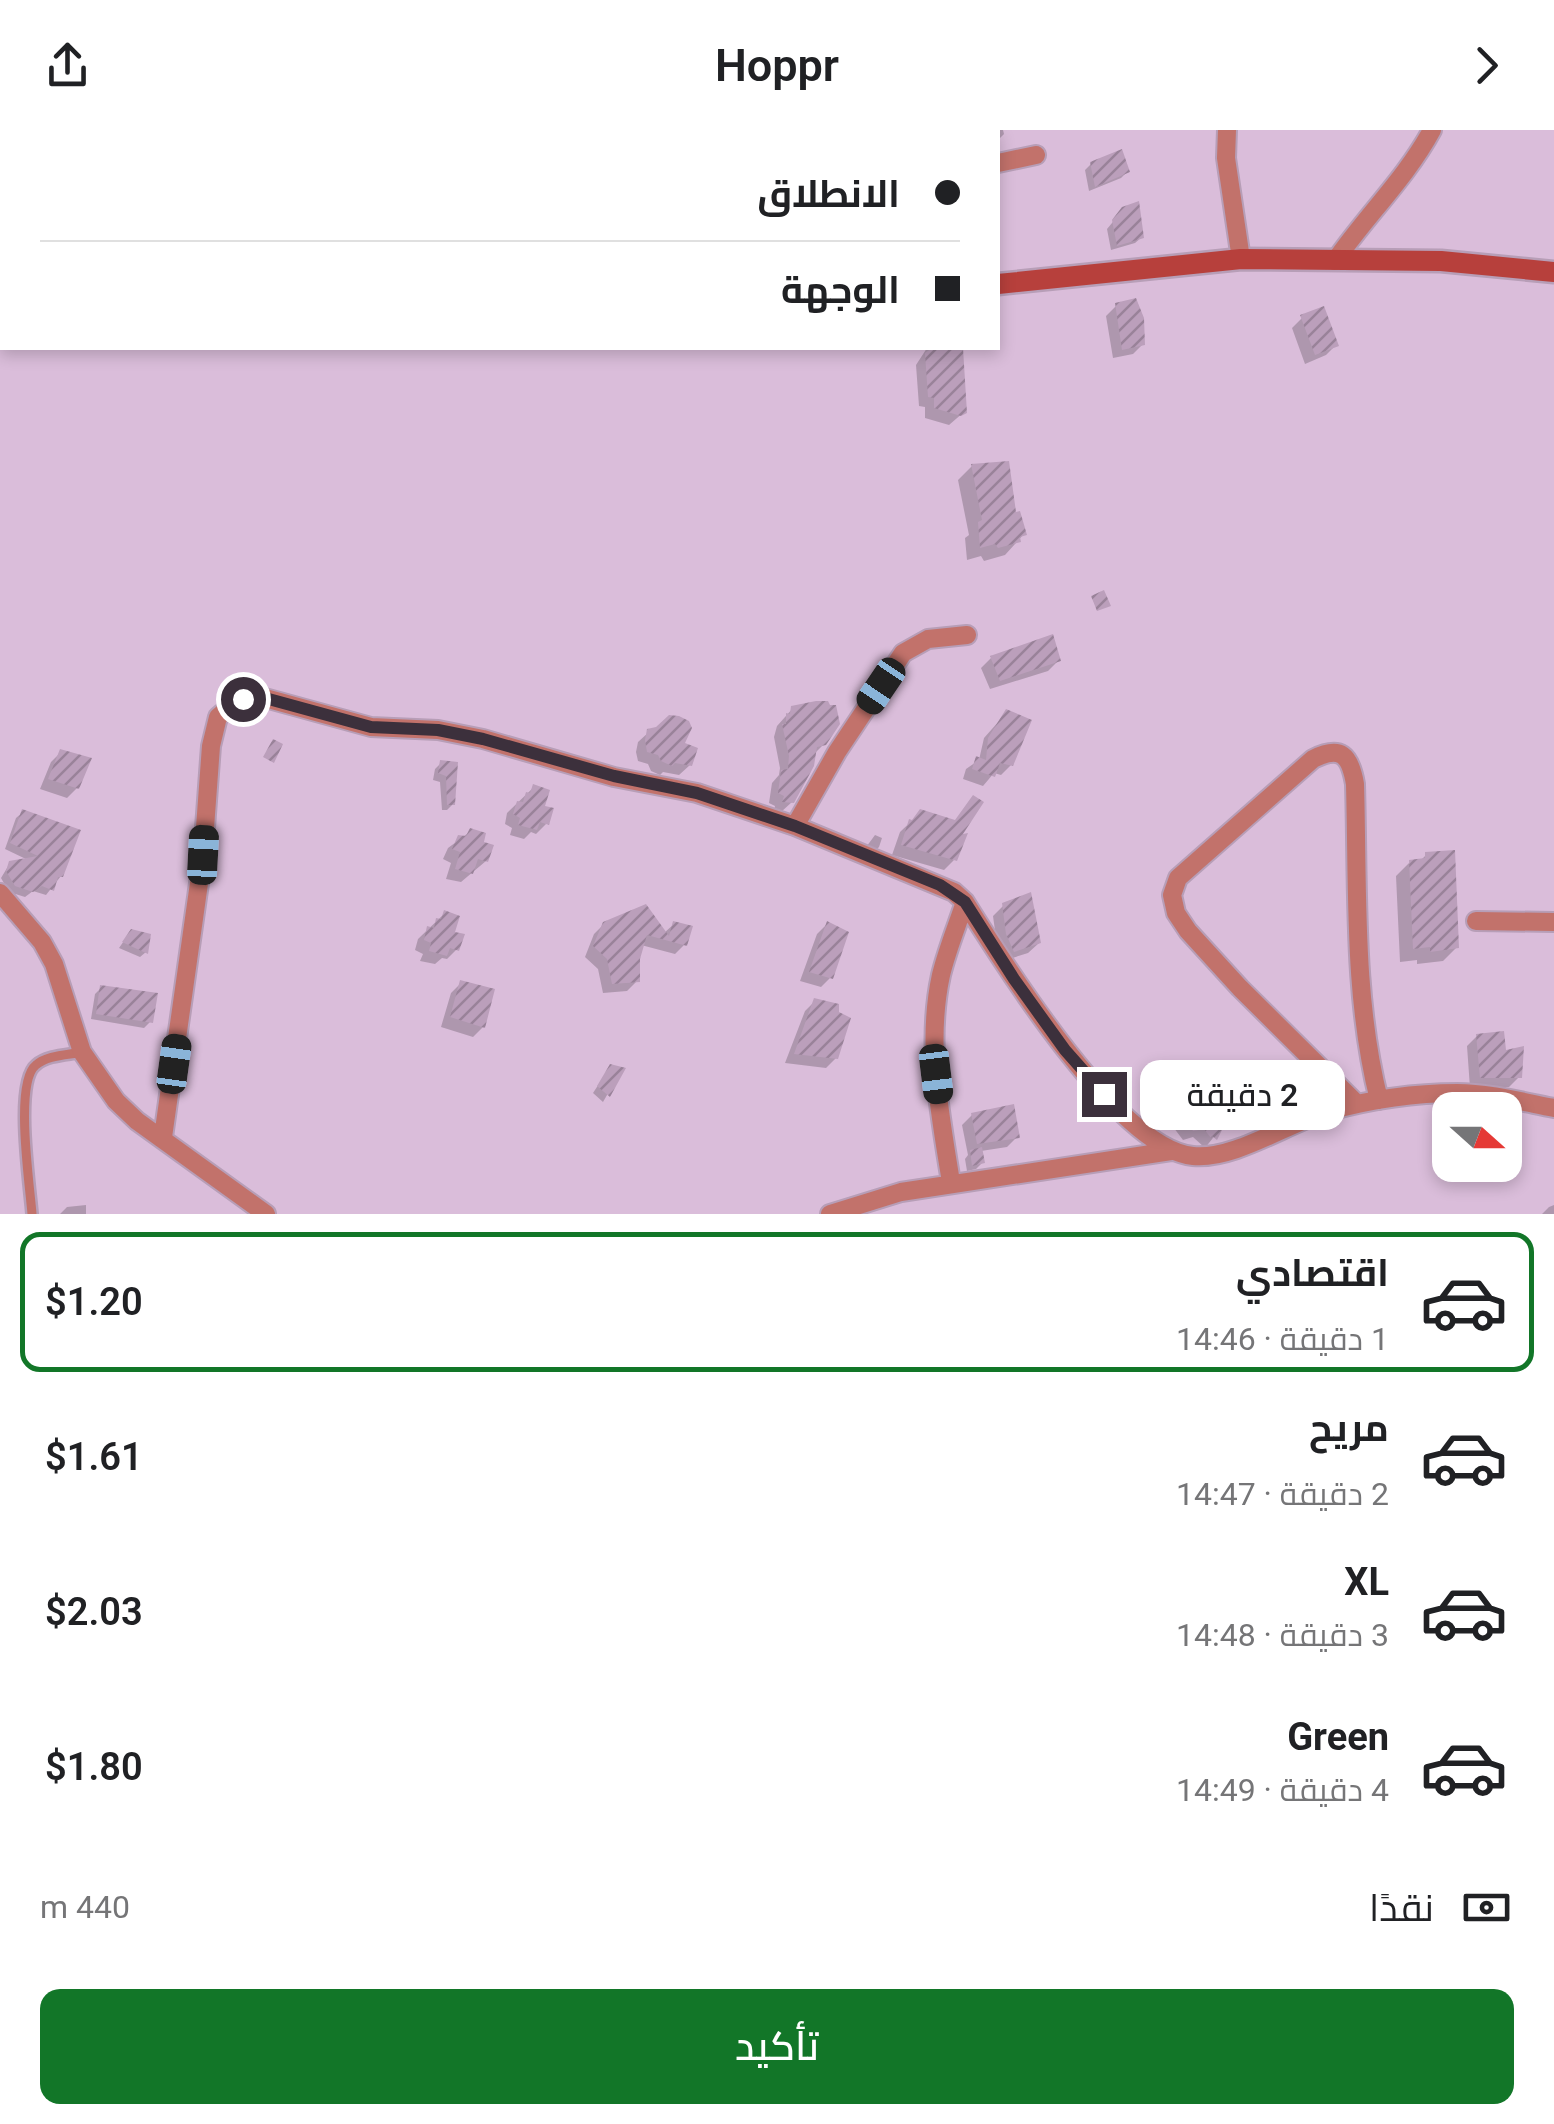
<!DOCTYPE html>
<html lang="ar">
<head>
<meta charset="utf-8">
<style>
	:root { --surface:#fff; --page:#f6f6f6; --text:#202124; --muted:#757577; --line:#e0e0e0; --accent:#127628 }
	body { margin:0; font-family:Roboto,Cairo,sans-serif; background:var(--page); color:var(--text); direction:rtl; height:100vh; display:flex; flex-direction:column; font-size:38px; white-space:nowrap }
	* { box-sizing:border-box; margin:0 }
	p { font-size:32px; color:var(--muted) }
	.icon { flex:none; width:55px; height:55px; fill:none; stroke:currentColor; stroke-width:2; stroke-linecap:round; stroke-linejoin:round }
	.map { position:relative; height:1084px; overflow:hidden; direction:ltr }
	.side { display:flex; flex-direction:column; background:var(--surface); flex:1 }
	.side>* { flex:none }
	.banner { position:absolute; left:0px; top:0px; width:1000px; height:220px; box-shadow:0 5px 15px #0003; direction:rtl; display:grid; align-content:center; height:220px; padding:0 40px; background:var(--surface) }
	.needle { width:65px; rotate:111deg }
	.controls { position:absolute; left:1432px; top:962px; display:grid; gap:20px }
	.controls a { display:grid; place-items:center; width:90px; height:90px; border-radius:20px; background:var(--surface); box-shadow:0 5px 15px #0003; font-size:50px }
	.end { position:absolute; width:45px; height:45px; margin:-22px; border:12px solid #3c303c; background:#fff; box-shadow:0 0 0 5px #fff }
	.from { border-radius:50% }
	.bubble { position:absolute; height:70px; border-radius:20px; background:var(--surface); box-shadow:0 5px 15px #0003; font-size:32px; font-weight:600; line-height:70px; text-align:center; direction:rtl }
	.car { position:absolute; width:30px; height:60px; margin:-30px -15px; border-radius:12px; box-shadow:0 0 8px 2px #0007; background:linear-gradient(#222 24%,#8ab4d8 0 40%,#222 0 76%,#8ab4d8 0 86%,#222 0) }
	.banner b { display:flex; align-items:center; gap:35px; height:95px; font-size:38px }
	.banner b+b { border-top:2px solid var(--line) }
	.banner i { width:25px; height:25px; background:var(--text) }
	ul { padding:18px 0 0; list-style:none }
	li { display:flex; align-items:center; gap:30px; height:140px; margin:0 20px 15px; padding:0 20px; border:5px solid transparent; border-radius:20px }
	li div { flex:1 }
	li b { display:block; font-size:38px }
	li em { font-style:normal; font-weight:600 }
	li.active { border-color:var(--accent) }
	li>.icon { width:90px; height:90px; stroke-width:1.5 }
	.pay { display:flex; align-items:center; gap:25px; height:110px; padding:0 40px; font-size:38px }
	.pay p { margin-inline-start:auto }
	.button { display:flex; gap:20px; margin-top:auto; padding:20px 40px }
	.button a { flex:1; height:115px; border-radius:20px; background:var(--accent); color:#fff; font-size:40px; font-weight:600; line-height:115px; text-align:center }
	header { display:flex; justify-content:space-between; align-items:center; height:130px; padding:0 40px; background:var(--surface); font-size:45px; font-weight:600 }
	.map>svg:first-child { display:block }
</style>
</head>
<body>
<header><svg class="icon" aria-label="forward" viewBox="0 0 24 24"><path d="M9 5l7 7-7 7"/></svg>Hoppr<svg class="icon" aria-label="share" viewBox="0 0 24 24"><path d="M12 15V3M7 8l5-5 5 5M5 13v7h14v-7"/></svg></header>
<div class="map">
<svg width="1554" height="1084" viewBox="0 0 1554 1084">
	<defs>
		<pattern id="building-hatch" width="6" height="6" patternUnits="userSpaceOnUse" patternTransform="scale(2.5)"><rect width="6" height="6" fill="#bb9fbb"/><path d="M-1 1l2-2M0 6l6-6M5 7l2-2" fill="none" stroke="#998299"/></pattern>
	</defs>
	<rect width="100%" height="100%" fill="#dabdda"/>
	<path fill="#0003" d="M283,0H357L283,2Z
		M958,0H1003L1004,4L998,10V2Z
		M1091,34L1127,42L1121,48L1089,61L1085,40Z
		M1117,87L1142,107L1135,113L1111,120L1107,99Z
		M1116,176L1143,214L1133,224L1113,228L1106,186Z
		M1302,188L1336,215L1326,225L1305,234L1292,198Z
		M927,218H960L964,282L949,295L925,288V277L919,276L916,235Z
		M972,336L1014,385L1024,404L1005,425L984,431L981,426L967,430L965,408L969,405L958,350Z
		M991,528L1059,530L1048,541L990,559L981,538Z
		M793,578L824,614L813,625L792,672L781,682L774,681L775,676L769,673L772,653L779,645L780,638L774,607L777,596Z
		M1007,582L1011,635L1001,645L994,643L983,656L963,649L966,639L979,630L984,608Z
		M657,599L681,615L690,635L679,645L663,642L660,645L651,641L648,634L638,631L636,622L638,612L649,602Z
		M61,622L77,658L67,668L40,659L51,632Z
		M441,633L455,634L453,674L447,680H442L440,652L433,650L435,639Z
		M534,657L546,694L536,704L531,702L524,709L510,705L512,698L505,694L507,683Z
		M23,682L61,746L46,765L33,761L25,767L9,762L1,748L10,733L28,730L5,719L16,688Z
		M921,682L958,707L954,730L944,740L892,725L900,702Z
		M471,701L486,731L461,752L446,749L451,733L443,729L448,718Z
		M875,705L882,708L879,717L869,727L861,724Z
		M1426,725L1457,817L1443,831L1417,834V830L1400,832L1396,746L1410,732L1420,731Z
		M1004,775L1039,813L1028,823L1003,831L997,815L993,786Z
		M445,783L457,819L447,829L442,828L435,834L420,831L423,824L415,820L418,809Z
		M604,794L664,803L674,794L684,815L675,824L641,815L637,851L627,861L603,863L598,839L585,827L594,804Z
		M827,794L831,847L821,857L800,851L817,804Z
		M126,808L146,822L140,827L119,818Z
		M461,853L483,897L473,907L441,897L451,863Z
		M101,858L150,892L144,898L91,889L95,864Z
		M815,871L836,928L826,938L785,933L805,881Z
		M1477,906L1504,924L1519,947L1509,957L1470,958L1467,916Z
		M610,937L622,939L603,972L593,963Z
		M1176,960L1220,999L1205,1018L1193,1007L1183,1010L1158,977Z
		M972,985L1017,1007L1007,1017L981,1021L983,1032L976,1039L967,1041L965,1029L968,1025L962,995Z
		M86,1075V1084H60L67,1077Z
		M1554,1075V1084H1542L1549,1077Z"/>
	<path fill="url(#building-hatch)" d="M1122,19L1130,42L1095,57L1090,32Z
		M1139,71L1144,108L1117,116L1112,90L1122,77Z
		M1136,168L1144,188L1145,215L1122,220L1115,173Z
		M1324,176L1339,216L1315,225L1300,185Z
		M932,218H963L967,283L961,286L934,278V268L928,267L925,223Z
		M1009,331L1016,382L1020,381L1027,405L1020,407L1021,412L998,418L995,414L980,418L978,392L982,390L971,334Z
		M1104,460L1111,476L1097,481L1091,466Z
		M1053,504L1061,531L1000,551L990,526Z
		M816,571H828L830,575H836L840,594L826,615L817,617L814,636L794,673L782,672L784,666L778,663L781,640L788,639L789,626L782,594H786V583L790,584L791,576Z
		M1006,579L1032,590L1013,636L1000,633L995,647L972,639L976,626L986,630L988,608Z
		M669,585L679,586L689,591L692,598L685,613L698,618L692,636L675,633L672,636L661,631L658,625L647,622L645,610L647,599L656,597Z
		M273,609L283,614L274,633L263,627Z
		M60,619L92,628L79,659L48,649Z
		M440,630L458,632L455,675H447L446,646L438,643Z
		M533,654L550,660L545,676L554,678L549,695L540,692L537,700L518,695L520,688L513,684L517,671L523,672L526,662L530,663Z
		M973,665L984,672L963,704L968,703L957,731L901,715L909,689L912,690L920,679L955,690Z
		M22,679L81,700L63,747H58L54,761L42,756L33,762L15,756L6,741L9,731L38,726L10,713Z
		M470,698L486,703L484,712L494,715L488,732L478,729L473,744L455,739L460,722L452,719L458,705L466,706Z
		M1455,720L1459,818L1430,822V817L1413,819L1409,730L1425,728V722Z
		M1031,762L1041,813L1014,822L1006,804L1002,773Z
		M646,774L669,806L673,791L693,796L687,816L647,805L640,829V852L612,854L607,829L593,816L603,792Z
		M444,780L460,786L455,802L465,804L459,821L450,818L447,826L429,821L431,813L424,810L427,796L434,798L436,788L441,789Z
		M827,791L849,802L833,849L809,842Z
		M131,799L151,804L148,824L122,812Z
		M460,850L495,859L485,898L450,887Z
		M100,855L158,863L153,893L96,884Z
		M814,868L839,874V882L851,888L838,929L794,924Z
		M1504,901L1506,920L1524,916L1522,948H1480L1476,904Z
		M610,934L626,938L610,967L597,956Z
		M1176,956L1183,964L1188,959L1223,998L1217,1010L1212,1006L1211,1008L1204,999L1193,1001L1179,978L1166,966Z
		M1014,974L1020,1008L977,1014L971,983Z
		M982,1017L985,1033L972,1036L970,1020Z"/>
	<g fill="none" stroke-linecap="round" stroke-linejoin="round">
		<defs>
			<path id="lane" d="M32,1084C30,1056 14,952 36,935C47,925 68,925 82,922"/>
			<path id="street" d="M1227,0L1226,28L1241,129
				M998,33L1036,25
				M1335,131C1366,86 1406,48 1432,0
				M795,696L837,622L903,523L928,509L967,505
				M0,763L42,812L54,834L82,922L116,971L137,991L266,1084
				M1476,791L1554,792
				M1357,974L1240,858L1188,801L1176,783L1172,765L1178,748L1313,629C1341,615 1350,625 1355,654C1358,760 1353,867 1379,970
				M163,1007L203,725L211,616L218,587L238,570L265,568L371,597L438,600L483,609L614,647L697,663L795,696L954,762L965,772C1003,833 1119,1019 1193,1026C1235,1030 1289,992 1329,981C1369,970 1415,963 1457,963C1488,963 1523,972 1554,978
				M951,1052C940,984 926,914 941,845C947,820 957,796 965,772
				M830,1084L901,1062L1171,1021"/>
			<path id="secondary" d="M998,154L1241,129L1441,131L1554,142
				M0,156L2,155"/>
		</defs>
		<use href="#lane" stroke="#b79eb7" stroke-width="14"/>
		<use href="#street" stroke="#b79eb7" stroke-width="22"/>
		<use href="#secondary" stroke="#b79eb7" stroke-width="25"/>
		<use href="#lane" stroke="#c2726b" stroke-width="9"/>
		<use href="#street" stroke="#c2726b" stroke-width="18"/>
		<use href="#secondary" stroke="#b7403c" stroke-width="20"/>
	</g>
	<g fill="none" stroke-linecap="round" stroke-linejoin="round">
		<path stroke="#3c303c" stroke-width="12" d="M243,569L265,568L371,597L438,600L483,609L614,646L697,663L795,696L940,755L965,772L1014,849L1065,920L1104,964"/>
	</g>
</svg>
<div class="controls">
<a><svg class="needle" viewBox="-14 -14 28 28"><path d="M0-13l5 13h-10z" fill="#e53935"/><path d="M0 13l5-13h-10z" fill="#757577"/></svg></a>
</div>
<i class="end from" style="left:243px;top:569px"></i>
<i class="end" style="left:1104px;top:964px"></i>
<div class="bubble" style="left:1140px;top:930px;width:205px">2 دقيقة</div>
<i class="car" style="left:881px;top:556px;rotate:214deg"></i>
<i class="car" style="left:203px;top:725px;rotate:3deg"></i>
<i class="car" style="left:174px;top:934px;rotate:8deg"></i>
<i class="car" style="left:936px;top:944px;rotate:173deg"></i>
<div class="banner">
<b><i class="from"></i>الانطلاق</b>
<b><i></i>الوجهة</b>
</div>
</div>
<section class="side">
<ul>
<li class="active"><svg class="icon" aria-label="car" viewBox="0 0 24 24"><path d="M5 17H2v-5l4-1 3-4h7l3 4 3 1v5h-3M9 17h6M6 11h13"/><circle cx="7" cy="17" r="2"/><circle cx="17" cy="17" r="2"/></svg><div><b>اقتصادي</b><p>1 دقيقة · 14:46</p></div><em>$1.20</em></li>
<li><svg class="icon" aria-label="car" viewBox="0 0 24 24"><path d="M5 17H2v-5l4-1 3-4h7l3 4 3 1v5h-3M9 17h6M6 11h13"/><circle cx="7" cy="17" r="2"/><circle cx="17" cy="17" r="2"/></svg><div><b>مريح</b><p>2 دقيقة · 14:47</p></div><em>$1.61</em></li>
<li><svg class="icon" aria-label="car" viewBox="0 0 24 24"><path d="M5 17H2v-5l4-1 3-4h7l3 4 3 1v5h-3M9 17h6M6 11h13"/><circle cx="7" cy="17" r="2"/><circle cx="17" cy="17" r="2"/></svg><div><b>XL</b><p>3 دقيقة · 14:48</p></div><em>$2.03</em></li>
<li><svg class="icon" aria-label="car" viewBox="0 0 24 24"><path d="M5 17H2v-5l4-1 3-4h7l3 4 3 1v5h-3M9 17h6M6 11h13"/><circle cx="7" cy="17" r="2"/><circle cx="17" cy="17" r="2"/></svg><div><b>Green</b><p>4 دقيقة · 14:49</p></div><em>$1.80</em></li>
</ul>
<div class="pay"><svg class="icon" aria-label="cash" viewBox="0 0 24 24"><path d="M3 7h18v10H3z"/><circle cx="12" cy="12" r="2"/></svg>نقدًا<p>440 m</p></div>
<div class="button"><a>تأكيد</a></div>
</section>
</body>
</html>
